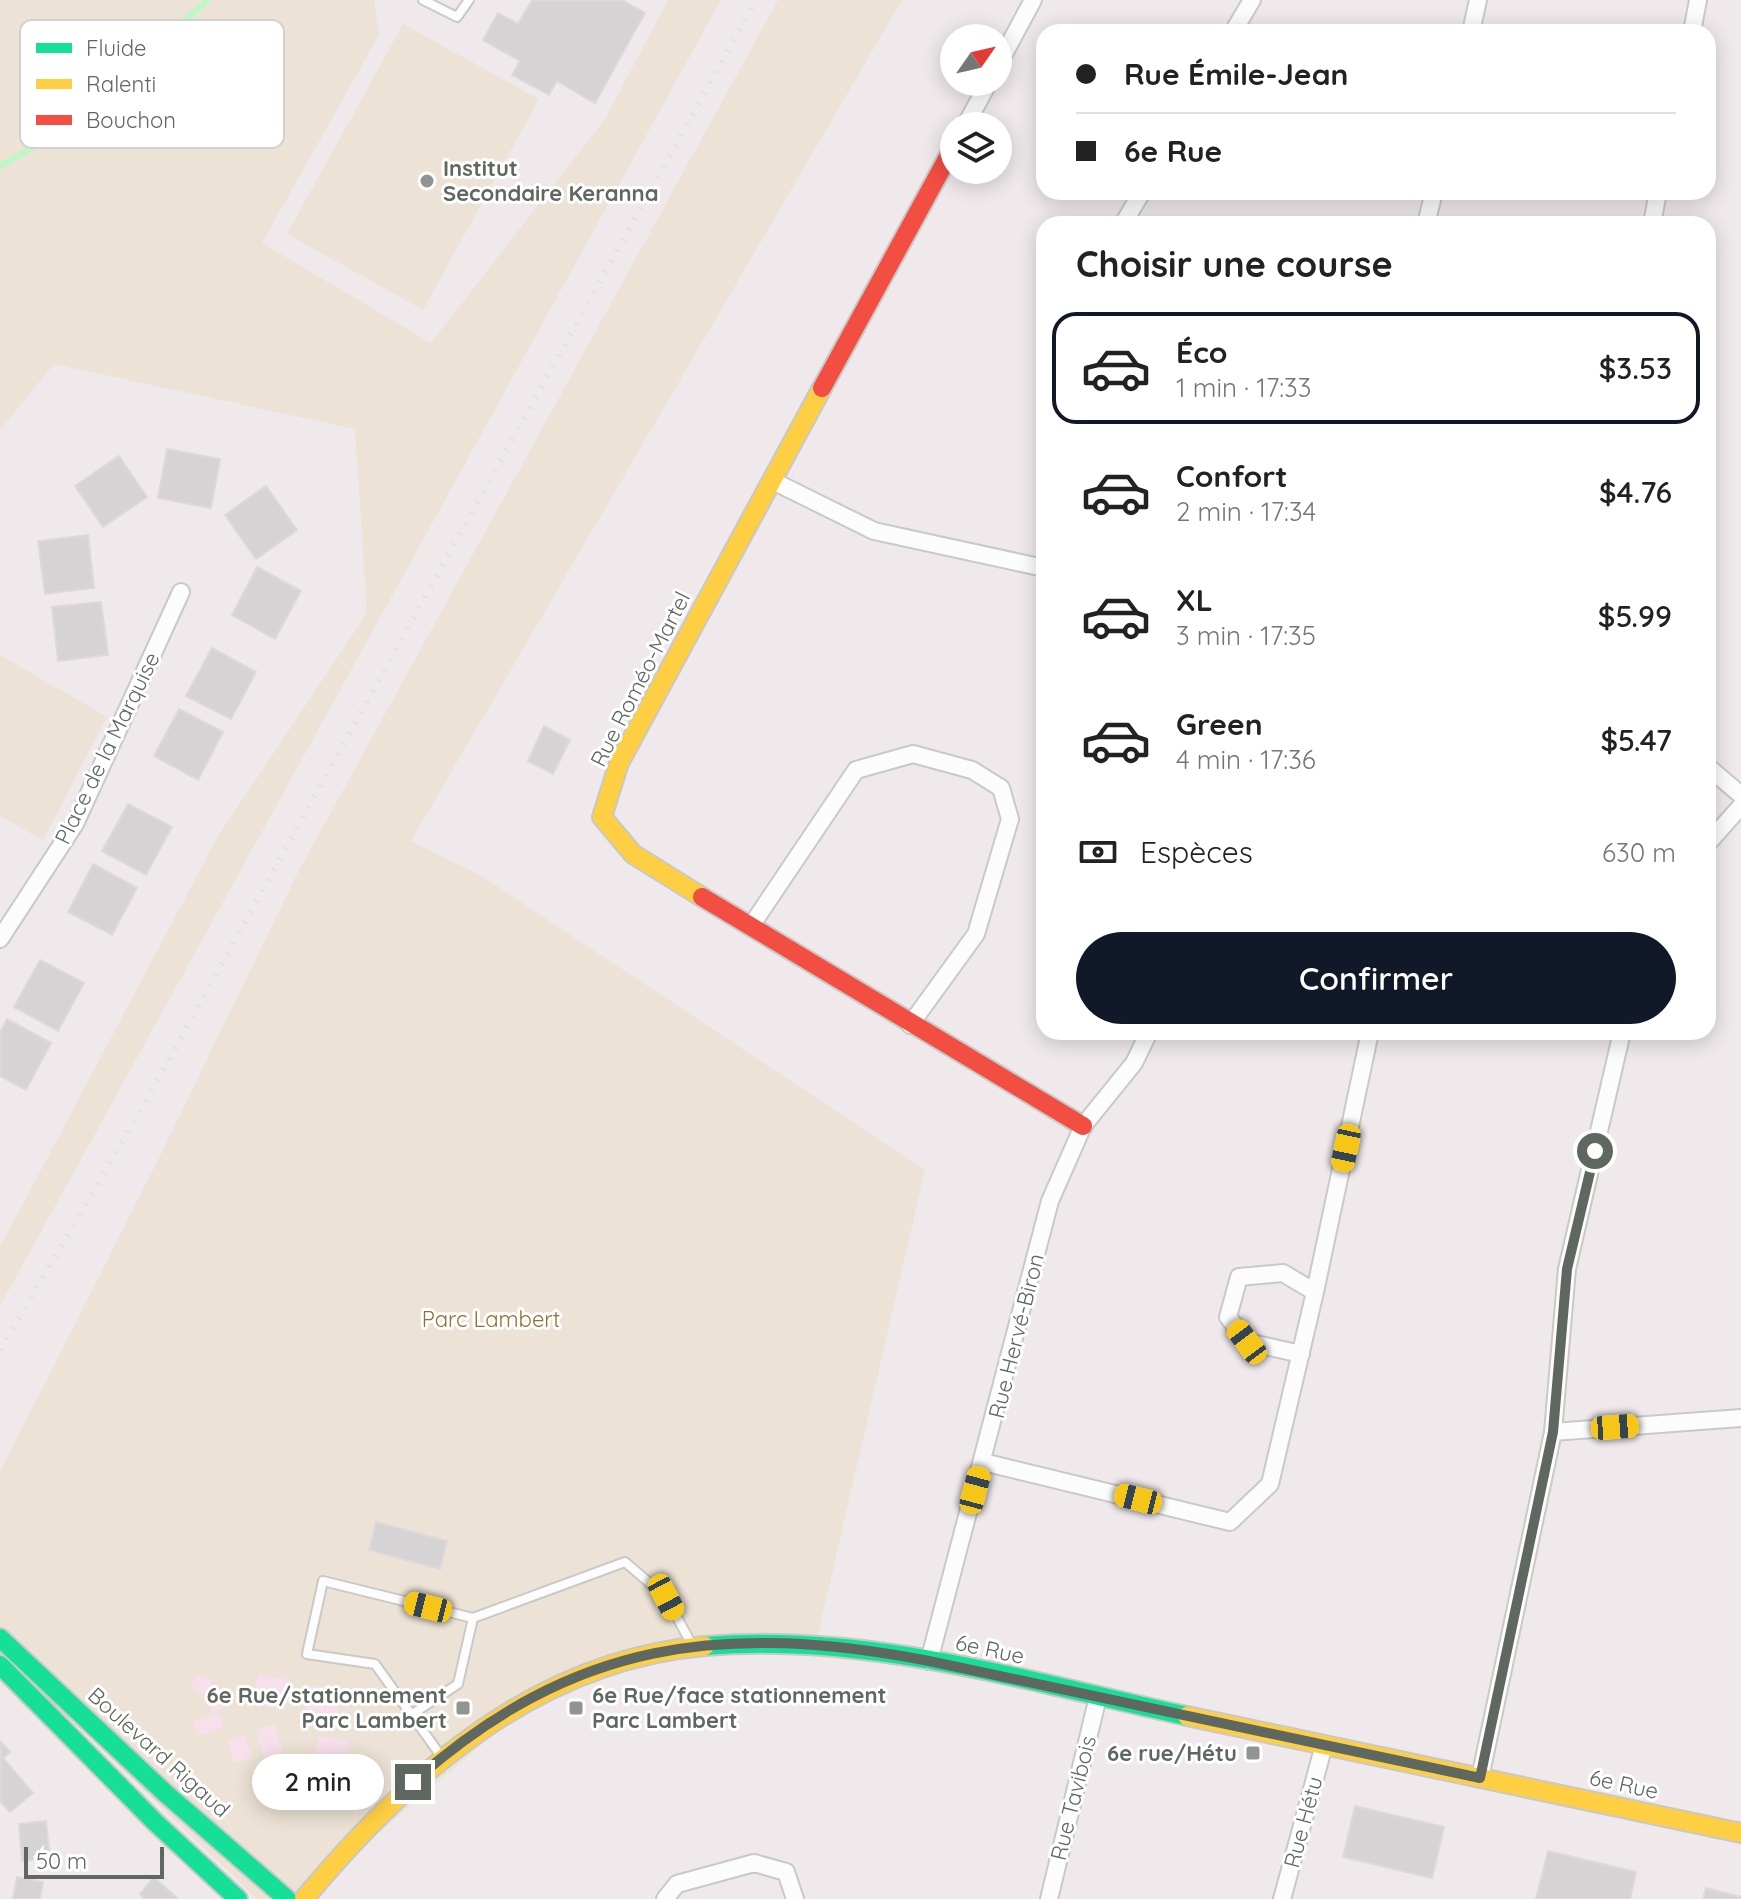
<!DOCTYPE html>
<html lang="fr">
<head>
<meta charset="utf-8">
<style>
	:root { --surface:#fff; --page:#f6f6f6; --text:#222; --muted:#767676; --line:#e0e0e0; --accent:#111827 }
	body { margin:0; font-family:Quicksand,sans-serif; background:var(--page); color:var(--text); height:100vh; display:flex; flex-direction:column; font-size:30px; white-space:nowrap }
	* { box-sizing:border-box; margin:0 }
	p { font-size:26px; color:var(--muted) }
	.icon { flex:none; width:44px; height:44px; fill:none; stroke:currentColor; stroke-width:2; stroke-linecap:round; stroke-linejoin:round }
	.map { position:relative; flex:1; overflow:hidden }
	.details { position:absolute; left:1036px; top:216px; width:680px; height:824px; display:flex; flex-direction:column; background:var(--surface); border-radius:24px; box-shadow:0 4px 20px #0003 }
	.details>* { flex:none }
	.hud { position:absolute; left:1036px; top:24px; width:680px; height:176px; border-radius:24px; box-shadow:0 4px 20px #0003; display:grid; align-content:center; height:176px; padding:0 40px; background:var(--surface) }
	.needle { width:52px; rotate:56deg }
	.tools { position:absolute; left:940px; top:24px; display:grid; gap:16px }
	.tools a { display:grid; place-items:center; width:72px; height:72px; border-radius:50%; background:var(--surface); box-shadow:0 4px 20px #0003; font-size:40px }
	.scale { position:absolute; left:24px; bottom:20px; width:140px; box-sizing:border-box; padding-left:8px; border:4px solid #5e6860; border-top:0; font-size:22px; line-height:28px; white-space:nowrap; color:#5e6860; -webkit-text-stroke:6px #fff; paint-order:stroke }
	.end { position:absolute; width:36px; height:36px; margin:-18px; border:10px solid #5e6860; background:#fff; box-shadow:0 0 0 4px #fff }
	.from { border-radius:50% }
	.bubble { position:absolute; height:56px; border-radius:28px; background:var(--surface); box-shadow:0 4px 20px #0003; font-size:26px; font-weight:600; line-height:56px; text-align:center }
	.car { position:absolute; width:24px; height:48px; margin:-24px -12px; border-radius:10px; box-shadow:0 0 6px 2px #0007; background:linear-gradient(#f5c518 24%,#345 0 40%,#f5c518 0 76%,#345 0 86%,#f5c518 0) }
	.hud b { display:flex; align-items:center; gap:28px; height:76px; font-size:30px }
	.hud b+b { border-top:2px solid var(--line) }
	.hud i { width:20px; height:20px; background:var(--text) }
	ul { padding:0; list-style:none }
	li { display:flex; align-items:center; gap:24px; height:112px; margin:0 16px 12px; padding:0 24px; border:4px solid transparent; border-radius:24px }
	li div { flex:1 }
	li b { display:block; font-size:30px }
	li em { font-style:normal; font-weight:600 }
	li.on { border-color:var(--accent) }
	li>.icon { width:72px; height:72px; stroke-width:1.5 }
	h2 { padding:0 40px; font-size:36px; line-height:96px }
	.pay { display:flex; align-items:center; gap:20px; height:88px; padding:0 40px; font-size:30px }
	.pay p { margin-inline-start:auto }
	.primary-button { display:flex; gap:16px; margin-top:auto; padding:16px 40px }
	.primary-button a { flex:1; height:92px; border-radius:48px; background:var(--accent); color:#fff; font-size:32px; font-weight:600; line-height:92px; text-align:center }
	.map>svg:first-child { display:block }
</style>
</head>
<body>
<div class="map">
<svg width="1741" height="1899" viewBox="0 0 1741 1899">
	<rect width="100%" height="100%" fill="#efe9ec"/>
	<path fill="#ece2d5" d="M0,0H374L379,35L262,243L431,343L605,119L668,0H721L0,1306V1247L217,838L367,613L355,429L54,364L0,430Z
		M778,0H902L411,841L480,875L925,1170L818,1635L684,1639L552,1684L304,1897L257,1899L72,1721L0,1668V1472L159,1158L298,872Z
		M403,24L539,99L423,310L287,234Z
		M0,655L107,717L43,840L0,816Z"/>
	<path fill="#f7dfeb" d="M258,1674L289,1680L283,1710L252,1704Z
		M192 1685a10 10 0 1 1 20 0a10 10 0 1 1-20 0Z
		M310,1685L340,1690L335,1720L304,1714Z
		M228,1689L233,1705L212,1712L207,1695Z
		M220,1713L224,1727L198,1736L193,1721Z
		M274,1724L283,1754L265,1759L256,1730Z
		M245,1735L252,1758L234,1763L227,1741Z
		M318,1736L349,1741L344,1770L313,1765Z"/>
	<g fill="none" stroke-linecap="round" stroke-linejoin="round">
		<path stroke="#bdf8c4" stroke-width="6" d="M0,166L50,138L193,103L204,67L186,19L208,0"/>
	</g>
	<path fill="#d6d3d4" stroke="#ded8dc" stroke-width="2" d="M532,0H622L645,13L595,103L557,81L549,95L512,75L520,61L483,40L498,13L518,24Z
		M167,449L220,459L211,508L158,498Z
		M119,456L147,497L103,527L75,486Z
		M266,486L297,530L256,559L225,515Z
		M88,535L94,588L45,594L38,541Z
		M257,567L301,591L275,639L232,615Z
		M101,602L108,655L58,661L52,607Z
		M212,648L256,672L231,719L186,696Z
		M179,709L223,732L198,780L154,756Z
		M544,726L570,740L553,774L528,761Z
		M128,804L172,827L146,875L102,851Z
		M93,864L137,888L112,935L68,912Z
		M40,960L84,983L58,1031L14,1007Z
		M7,1019L51,1043L26,1090L0,1076V1033Z
		M376,1522L447,1541L440,1569L369,1550Z
		M1,1742L10,1752L3,1758L33,1793L10,1812L0,1801Z
		M1355,1806L1444,1827L1432,1878L1343,1857Z
		M46,1821L50,1858L22,1861L19,1824Z
		M1548,1851L1636,1872L1630,1899H1536Z
		M17,1877L43,1882L40,1899H13Z
		M154,1877L178,1899H145L140,1894Z
		M1706,1888L1741,1897V1899H1703Z"/>
	<g fill="none" stroke-linecap="round" stroke-linejoin="round">
		<defs>
			<path id="lane" d="M423,0L457,17L469,0
				M473,1618L625,1562L666,1597L692,1645
				M411,1715L458,1684L473,1618L323,1581L307,1654L375,1664L441,1756"/>
			<path id="street" d="M1233,32L1252,0
				M1471,32L1478,0
				M1692,32L1698,0
				M998,65L1033,0
				M965,126L989,82
				M1123,224L1142,192
				M1426,224L1434,192
				M1652,224L1658,192
				M773,481L874,531L1044,568
				M1708,767L1741,795
				M1708,843L1741,806
				M751,926L856,770L913,754L972,770L1001,788L1010,819L976,934L910,1025
				M0,939L75,824L181,592
				M1301,1354L1247,1342L1228,1317L1239,1277L1283,1273L1315,1292
				M1553,1432L1741,1418
				M983,1462L1230,1522L1270,1484L1315,1292L1370,1032
				M929,1661L1050,1201L1083,1126L1134,1063L1149,1032
				M1480,1778L1553,1432L1567,1269L1622,1032
				M665,1899L677,1884L754,1863L786,1872L795,1899
				M1049,1899L1098,1697
				M1282,1899L1324,1745"/>
			<path id="fast" d="M0,1638L164,1792L287,1899
				M705,1646C867,1632 1029,1682 1187,1716
				M0,1665L156,1823L238,1899"/>
			<path id="slow" d="M702,897L633,854L602,817L619,763L822,388
				M1187,1716L1741,1833
				M304,1899C407,1775 536,1660 705,1646"/>
			<path id="jam" d="M822,388L954,146
				M702,897L1083,1126"/>
		</defs>
		<use href="#lane" stroke="#c9c9c8" stroke-width="12"/>
		<use href="#street" stroke="#c9c9c8" stroke-width="20"/>
		<use href="#fast" stroke="#c8c8c7" stroke-width="22"/>
		<use href="#slow" stroke="#c8c8c7" stroke-width="22"/>
		<use href="#jam" stroke="#c8c8c7" stroke-width="22"/>
		<use href="#lane" stroke="#fdfcfc" stroke-width="8"/>
		<use href="#street" stroke="#fdfcfc" stroke-width="16"/>
		<use href="#fast" stroke="#16e098" stroke-width="18"/>
		<use href="#slow" stroke="#ffcf43" stroke-width="18"/>
		<use href="#jam" stroke="#f24e42" stroke-width="18"/>
		<path stroke="#e2e2e2" stroke-width="6" stroke-dasharray="2 10" stroke-linecap="butt" d="M0,1350L133,1124L756,0"/>
	</g>
	<g fill="none" stroke-linecap="round" stroke-linejoin="round">
		<path stroke="#5e6860" stroke-width="10" d="M413,1782C574,1639 724,1622 929,1661L1480,1778L1553,1432L1567,1269L1595,1151"/>
	</g>
	<g fill="#919591" stroke="#fff" stroke-width="3">
		<circle cx="427" cy="181" r="8"/>
		<rect x="455" y="1700" width="16" height="16" rx="4"/>
		<rect x="568" y="1700" width="16" height="16" rx="4"/>
		<rect x="1245" y="1745" width="16" height="16" rx="4"/>
	</g>
	<g text-anchor="middle" dominant-baseline="central" stroke-width="6" stroke-linejoin="round" paint-order="stroke">
		<g font-size="22" font-weight="bold" fill="#5e6860" stroke="#fff" text-anchor="start">
			<text x="443" y="168">Institut<tspan x="443" dy="25">Secondaire Keranna</tspan></text>
			<text x="447" y="1695" text-anchor="end">6e Rue/stationnement<tspan x="447" dy="25">Parc Lambert</tspan></text>
			<text x="592" y="1695">6e Rue/face stationnement<tspan x="592" dy="25">Parc Lambert</tspan></text>
			<text x="1237" y="1753" text-anchor="end">6e rue/Hétu</text>
		</g>
		<g font-size="22" fill="#5e6860" stroke="#fff">
			<text transform="translate(640 679) rotate(-63)">Rue Roméo-Martel</text>
			<text transform="translate(107 748) rotate(-64)">Place de la Marquise</text>
			<text transform="translate(1016 1336) rotate(-76)">Rue Hervé-Biron</text>
			<text transform="translate(990 1649) rotate(12)">6e Rue</text>
			<text transform="translate(159 1752) rotate(42)">Boulevard Rigaud</text>
			<text transform="translate(1624 1784) rotate(12)">6e Rue</text>
			<text transform="translate(1073 1798) rotate(-76)">Rue Tavibois</text>
			<text transform="translate(1303 1822) rotate(-75)">Rue Hétu</text>
		</g>
		<g font-size="22" fill="#8b7332" stroke="#fff">
			<text x="491" y="1319">Parc Lambert</text>
		</g>
	</g>
	<rect x="20" y="20" width="264" height="128" rx="12" fill="#fff" stroke="#cfd2cf" stroke-width="2"/>
	<rect x="36" y="43" width="36" height="10" fill="#16e098"/>
	<rect x="36" y="79" width="36" height="10" fill="#ffcf43"/>
	<rect x="36" y="115" width="36" height="10" fill="#f24e42"/>
	<g font-size="22" fill="#5e6860">
		<text x="86" y="56">Fluide</text>
		<text x="86" y="92">Ralenti</text>
		<text x="86" y="128">Bouchon</text>
	</g>
</svg>
<div class="tools">
<a><svg class="needle" viewBox="-14 -14 28 28"><path d="M0-13l5 13h-10z" fill="#e53935"/><path d="M0 13l5-13h-10z" fill="#767676"/></svg></a>
<a><svg class="icon" aria-label="layers" viewBox="0 0 24 24"><path d="M12 4l9 5-9 5-9-5zM3 14l9 5 9-5"/></svg></a>
</div>
<div class="scale">50 m</div>
<i class="end from" style="left:1595px;top:1151px"></i>
<i class="end" style="left:413px;top:1782px"></i>
<div class="bubble" style="left:252px;top:1754px;width:132px">2 min</div>
<i class="car" style="left:1346px;top:1148px;rotate:192deg"></i>
<i class="car" style="left:1247px;top:1342px;rotate:323deg"></i>
<i class="car" style="left:1615px;top:1427px;rotate:86deg"></i>
<i class="car" style="left:975px;top:1490px;rotate:15deg"></i>
<i class="car" style="left:1138px;top:1499px;rotate:284deg"></i>
<i class="car" style="left:666px;top:1597px;rotate:152deg"></i>
<i class="car" style="left:428px;top:1607px;rotate:284deg"></i>
<div class="hud">
<b><i class="from"></i>Rue Émile-Jean</b>
<b><i></i>6e Rue</b>
</div>
<section class="details">
<h2>Choisir une course</h2>
<ul>
<li class="on"><svg class="icon" aria-label="car" viewBox="0 0 24 24"><path d="M5 17H2v-5l4-1 3-4h7l3 4 3 1v5h-3M9 17h6M6 11h13"/><circle cx="7" cy="17" r="2"/><circle cx="17" cy="17" r="2"/></svg><div><b>Éco</b><p>1 min · 17:33</p></div><em>$3.53</em></li>
<li><svg class="icon" aria-label="car" viewBox="0 0 24 24"><path d="M5 17H2v-5l4-1 3-4h7l3 4 3 1v5h-3M9 17h6M6 11h13"/><circle cx="7" cy="17" r="2"/><circle cx="17" cy="17" r="2"/></svg><div><b>Confort</b><p>2 min · 17:34</p></div><em>$4.76</em></li>
<li><svg class="icon" aria-label="car" viewBox="0 0 24 24"><path d="M5 17H2v-5l4-1 3-4h7l3 4 3 1v5h-3M9 17h6M6 11h13"/><circle cx="7" cy="17" r="2"/><circle cx="17" cy="17" r="2"/></svg><div><b>XL</b><p>3 min · 17:35</p></div><em>$5.99</em></li>
<li><svg class="icon" aria-label="car" viewBox="0 0 24 24"><path d="M5 17H2v-5l4-1 3-4h7l3 4 3 1v5h-3M9 17h6M6 11h13"/><circle cx="7" cy="17" r="2"/><circle cx="17" cy="17" r="2"/></svg><div><b>Green</b><p>4 min · 17:36</p></div><em>$5.47</em></li>
</ul>
<div class="pay"><svg class="icon" aria-label="cash" viewBox="0 0 24 24"><path d="M3 7h18v10H3z"/><circle cx="12" cy="12" r="2"/></svg>Espèces<p>630 m</p></div>
<div class="primary-button"><a>Confirmer</a></div>
</section>
</div>
</body>
</html>
